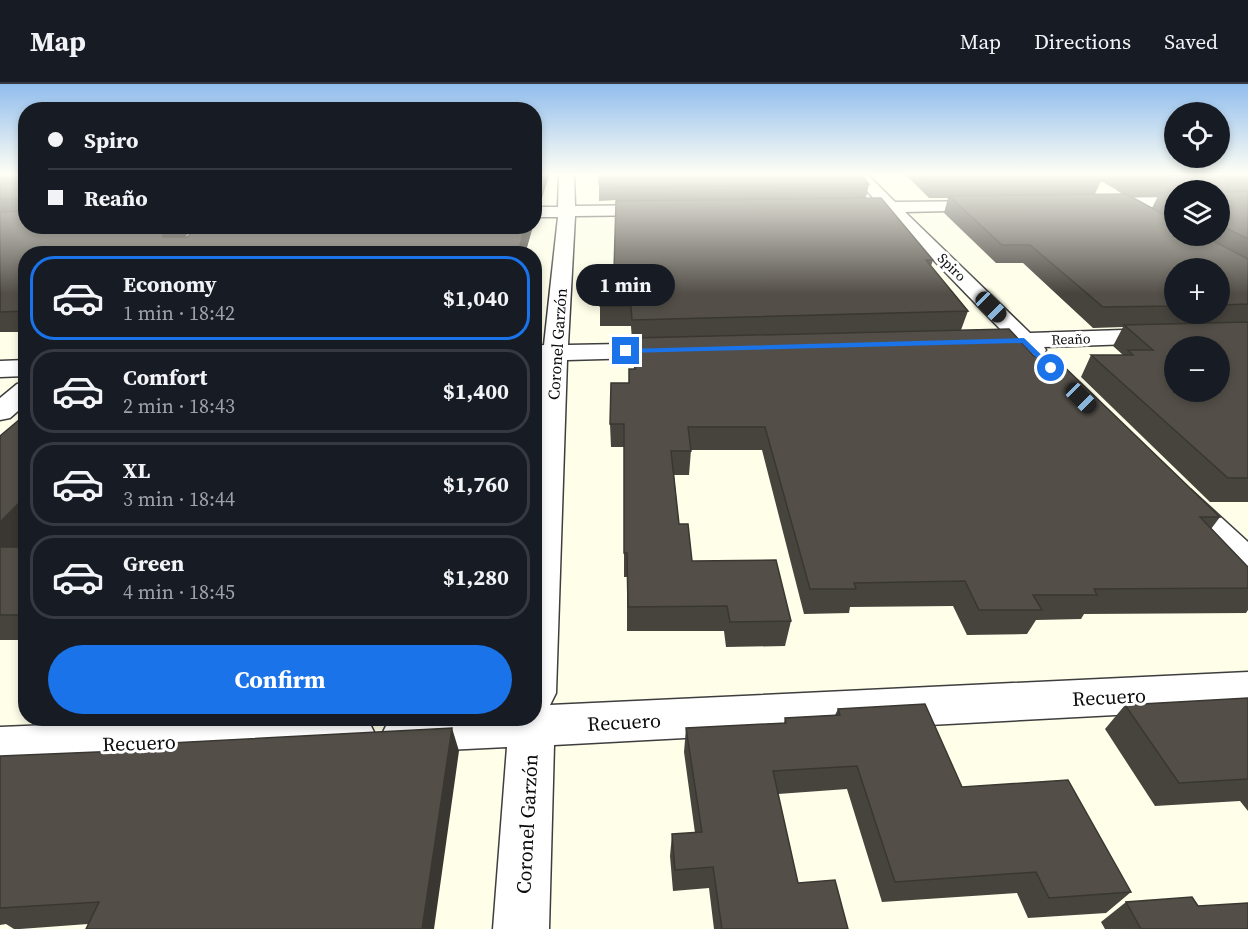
<!DOCTYPE html>
<html lang="en">
<head>
<meta charset="utf-8">
<style>
	:root { --surface:#171b24; --page:#20242c; --text:#f1f3f6; --muted:#9ea1a6; --line:#363941; --accent:#1a73e8 }
	body { margin:0; font-family:"Source Serif 4",serif; background:var(--page); color:var(--text); height:100vh; display:flex; flex-direction:column; font-size:22px; white-space:nowrap }
	* { box-sizing:border-box; margin:0 }
	p { font-size:20px; color:var(--muted) }
	.icon { flex:none; width:33px; height:33px; fill:none; stroke:currentColor; stroke-width:2; stroke-linecap:round; stroke-linejoin:round }
	.map { position:relative; flex:1; overflow:hidden }
	.details { position:absolute; left:18px; top:162px; width:524px; height:480px; display:flex; flex-direction:column; background:var(--surface); border-radius:24px; box-shadow:0 3px 9px #0003 }
	.details>* { flex:none }
	.top-card { position:absolute; left:18px; top:18px; width:524px; height:132px; border-radius:24px; box-shadow:0 3px 9px #0003; display:grid; align-content:center; height:132px; padding:0 30px; background:var(--surface) }
	.buttons { position:absolute; left:1164px; top:18px; display:grid; gap:12px }
	.buttons a { display:grid; place-items:center; width:66px; height:66px; border-radius:50%; background:var(--surface); box-shadow:0 3px 9px #0003; font-size:30px }
	.end { position:absolute; width:27px; height:27px; margin:-14px; border:8px solid #1a73e8; background:#fff; box-shadow:0 0 0 3px #fff }
	.from { border-radius:50% }
	.bubble { position:absolute; height:42px; border-radius:21px; background:var(--surface); box-shadow:0 3px 9px #0003; font-size:20px; font-weight:700; line-height:42px; text-align:center }
	.car { position:absolute; width:18px; height:36px; margin:-18px -9px; border-radius:8px; box-shadow:0 0 4px 2px #0007; background:linear-gradient(#222 24%,#8ab4d8 0 40%,#222 0 76%,#8ab4d8 0 86%,#222 0) }
	.top-card b { display:flex; align-items:center; gap:21px; height:57px; font-size:22px }
	.top-card b+b { border-top:2px solid var(--line) }
	.top-card i { width:15px; height:15px; background:var(--text) }
	ul { padding:10px 0 0; list-style:none }
	li { display:flex; align-items:center; gap:18px; height:84px; margin:0 12px 9px; padding:0 18px; border:3px solid var(--line); border-radius:24px }
	li div { flex:1 }
	li b { display:block; font-size:22px }
	li em { font-style:normal; font-weight:700 }
	li.current { border-color:var(--accent) }
	li>.icon { width:54px; height:54px; stroke-width:1.5 }
	.button { display:flex; gap:12px; margin-top:auto; padding:12px 30px }
	.button a { flex:1; height:69px; border-radius:36px; background:var(--accent); color:#fff; font-size:24px; font-weight:700; line-height:69px; text-align:center }
	header { display:flex; align-items:center; gap:36px; box-sizing:border-box; height:84px; padding:0 30px; background:var(--surface); border-bottom:2px solid var(--line) }
	header strong { font-size:28px }
	nav { display:flex; gap:33px; margin-inline-start:auto; font-size:21px }
	.map>svg:first-child { display:block }
</style>
</head>
<body>
<header>
<strong>Map</strong>
<nav><a>Map</a><a>Directions</a><a>Saved</a></nav>
</header>
<div class="map">
<svg width="1248" height="845" viewBox="0 0 1248 845">
	<rect width="100%" height="100%" fill="#fefee9"/>
	<g fill="none" stroke-linecap="round" stroke-linejoin="round">
		<defs>
			<path id="street" d="M559,91H574L575,122L660,121L666,122L668,126L666,130L660,131L575,132L568,261L676,259L685,261L688,266L685,271L676,273L567,276L556,609L550,621L1248,588V624L554,661L549,845H493L507,663L406,668L390,662L383,648L390,634H534V366L542,276H534V262L544,261L558,133H534V123H558Z
				M852,91H868L895,118L996,117L998,121L990,126L905,128L1030,249L1248,242V256L1044,263L1046,266L1043,271C1031,274 1026,272 1018,264L974,265L965,263L962,258L965,253L1005,250L887,128H837L835,124L837,120L877,118Z
				M1174,113V123L1098,124L1090,119L1098,114Z
				M26,276V292L0,293V277Z
				M26,298V320L10,334L0,336V314L17,300Z
				M1180,403L1191,406L1248,458V492L1235,488L1169,420L1164,413L1169,406Z
				M221,634H365L368,636L375,650L368,664L352,670L0,685V643Z"/>
		</defs>
		<use href="#street" stroke="#3e3e3e" stroke-width="3"/>
		<use href="#street" fill="#fff" fill-rule="evenodd"/>
	</g>
	<path fill="#47443e" fill-rule="evenodd" d="M0,91L186,153H187L198,142H533L525,170H26V248H0Z
		M599,91L869,100L866,114L933,176L931,182L968,227L961,246L1034,272L1220,433L1211,445L1248,483V526L1246,529L1084,530L1081,535L1036,536L1027,550L967,551L953,522L850,523L849,529L804,530L762,366H691L689,391H674L679,440L692,477L791,537L785,562L726,563L724,547H627V493H624V363H611L610,340L629,299V285H634L633,257H632L631,242H600V222L614,186L616,116L599,117Z
		M906,91H1248V418H1210L1081,293L1091,271H1123L1113,262L1123,243L1093,244L1023,179H996L944,129L948,114H929ZM1101,97L1115,105L1122,110H1095ZM1174,106H1220V152H1174ZM1130,112H1158L1152,124ZM1174,184H1220V230H1174Z
		M0,352L18,463H26V556H0Z
		M1248,614V727L1240,717L1155,722L1105,645L1125,621Z
		M838,625L962,703L1131,808L1106,829L1028,834L1017,809L882,818L847,705L778,710L798,799L848,845H714L709,804L673,807L670,772L672,750L695,749L684,668L686,644L784,639L785,634L835,631Z
		M459,667L88,840L20,845H14L6,840L0,841V672Z
		M1126,818L1198,822L1248,845H1105L1101,838Z"/>
	<path fill="#3a3732" d="M543,91H549L540,121L535,122L536,135L534,141V106Z
		M171,142H196L170,168L163,153V150Z
		M526,142H533L525,170H517Z
		M26,412V455L0,483V438Z
		M452,644L459,667L434,845H422Z"/>
	<path fill="#534f48" stroke="#3a3732" stroke-width="1.5" fill-rule="evenodd" d="M0,91H26V142H171L163,150V153H187L198,142H526L517,170H26V227L0,228V128L23,127L25,125L19,123L17,115H0Z
		M534,91H543L539,104L534,106Z
		M599,91H862L869,100L616,103V100H599Z
		M926,91H1094L1101,96L934,98Z
		M1125,91H1248V93L1228,94L1226,96L1227,106L1229,108L1248,107V155L1220,141V106H1184V95L1133,96Z
		M1174,108V117L1159,109Z
		M1126,110L1174,136V152H1204L1248,175V220L1220,221V184H1174V222L1103,223L1030,161H1002L949,112Z
		M881,114L933,176H926L968,227L632,236L631,222H600L602,186H614L616,117Z
		M1248,238V394H1228L1091,271H1133L1128,266H1153L1124,241ZM1174,262H1220V308H1174Z
		M1009,245L1034,272H1053L1220,433H1200L1248,483V504L1094,505L1097,511H1033L1042,526H979L965,497L854,499L856,505H810L765,343H688L691,367H671L679,440H688L692,477L776,476L791,537L730,538L727,522L628,523L627,469H624V340H610L611,299H629V285H635L633,254Z
		M26,330V412L0,438V352Z
		M0,463H26V531H0Z
		M1248,614V695L1179,699L1125,621Z
		M925,620L962,703L1068,696L1131,808L1049,814L1036,788L895,798L857,682L773,687L798,799L835,796L848,845H722L713,783L675,786L672,750L702,748L686,644L786,639L785,634L840,631L838,625Z
		M452,644L422,845H86L99,818L0,824V672L169,665L171,659Z
		M1192,813L1198,822L1248,819V845H1141L1126,818Z"/>
	<linearGradient id="sky" x2="0" y2="1"><stop stop-color="#91bded"/><stop offset="0.43" stop-color="#fffff5"/><stop offset="1" stop-color="#fffff5" stop-opacity="0"/></linearGradient>
	<rect width="1248" height="210" fill="url(#sky)"/>
	<path fill="#1a73e8" d="M1024,254L1053,282V285H1048L1022,259L626,269L622,267L626,265Z"/>
	<g text-anchor="middle" dominant-baseline="central" stroke-width="6" stroke-linejoin="round" paint-order="stroke">
		<g font-size="14" fill="#0b0b0b" stroke="#fff">
			<text transform="translate(952 183) rotate(45)">Spiro</text>
			<text transform="translate(1071 255) rotate(-2)">Reaño</text>
		</g>
		<g font-size="16" fill="#0b0b0b" stroke="#fff">
			<text transform="translate(557 260) rotate(-86)">Coronel Garzón</text>
		</g>
		<g font-size="20" fill="#0b0b0b" stroke="#fff">
			<text transform="translate(1109 613) rotate(-3)">Recuero</text>
			<text transform="translate(624 638) rotate(-3)">Recuero</text>
			<text transform="translate(139 659) rotate(-2)">Recuero</text>
			<text transform="translate(527 740) rotate(-87)">Coronel Garzón</text>
		</g>
	</g>
</svg>
<div class="buttons">
<a><svg class="icon" aria-label="locate" viewBox="0 0 24 24"><circle cx="12" cy="12" r="6"/><path d="M12 2v4M12 18v4M2 12h4M18 12h4"/></svg></a>
<a><svg class="icon" aria-label="layers" viewBox="0 0 24 24"><path d="M12 4l9 5-9 5-9-5zM3 14l9 5 9-5"/></svg></a>
<a>+</a>
<a>−</a>
</div>
<i class="end from" style="left:1051px;top:284px"></i>
<i class="end" style="left:626px;top:267px"></i>
<div class="bubble" style="left:576px;top:180px;width:99px">1 min</div>
<i class="car" style="left:991px;top:223px;rotate:135deg"></i>
<i class="car" style="left:1081px;top:314px;rotate:135deg"></i>
<div class="top-card">
<b><i class="from"></i>Spiro</b>
<b><i></i>Reaño</b>
</div>
<section class="details">
<ul>
<li class="current"><svg class="icon" aria-label="car" viewBox="0 0 24 24"><path d="M5 17H2v-5l4-1 3-4h7l3 4 3 1v5h-3M9 17h6M6 11h13"/><circle cx="7" cy="17" r="2"/><circle cx="17" cy="17" r="2"/></svg><div><b>Economy</b><p>1 min · 18:42</p></div><em>$1,040</em></li>
<li><svg class="icon" aria-label="car" viewBox="0 0 24 24"><path d="M5 17H2v-5l4-1 3-4h7l3 4 3 1v5h-3M9 17h6M6 11h13"/><circle cx="7" cy="17" r="2"/><circle cx="17" cy="17" r="2"/></svg><div><b>Comfort</b><p>2 min · 18:43</p></div><em>$1,400</em></li>
<li><svg class="icon" aria-label="car" viewBox="0 0 24 24"><path d="M5 17H2v-5l4-1 3-4h7l3 4 3 1v5h-3M9 17h6M6 11h13"/><circle cx="7" cy="17" r="2"/><circle cx="17" cy="17" r="2"/></svg><div><b>XL</b><p>3 min · 18:44</p></div><em>$1,760</em></li>
<li><svg class="icon" aria-label="car" viewBox="0 0 24 24"><path d="M5 17H2v-5l4-1 3-4h7l3 4 3 1v5h-3M9 17h6M6 11h13"/><circle cx="7" cy="17" r="2"/><circle cx="17" cy="17" r="2"/></svg><div><b>Green</b><p>4 min · 18:45</p></div><em>$1,280</em></li>
</ul>
<div class="button"><a>Confirm</a></div>
</section>
</div>
</body>
</html>
